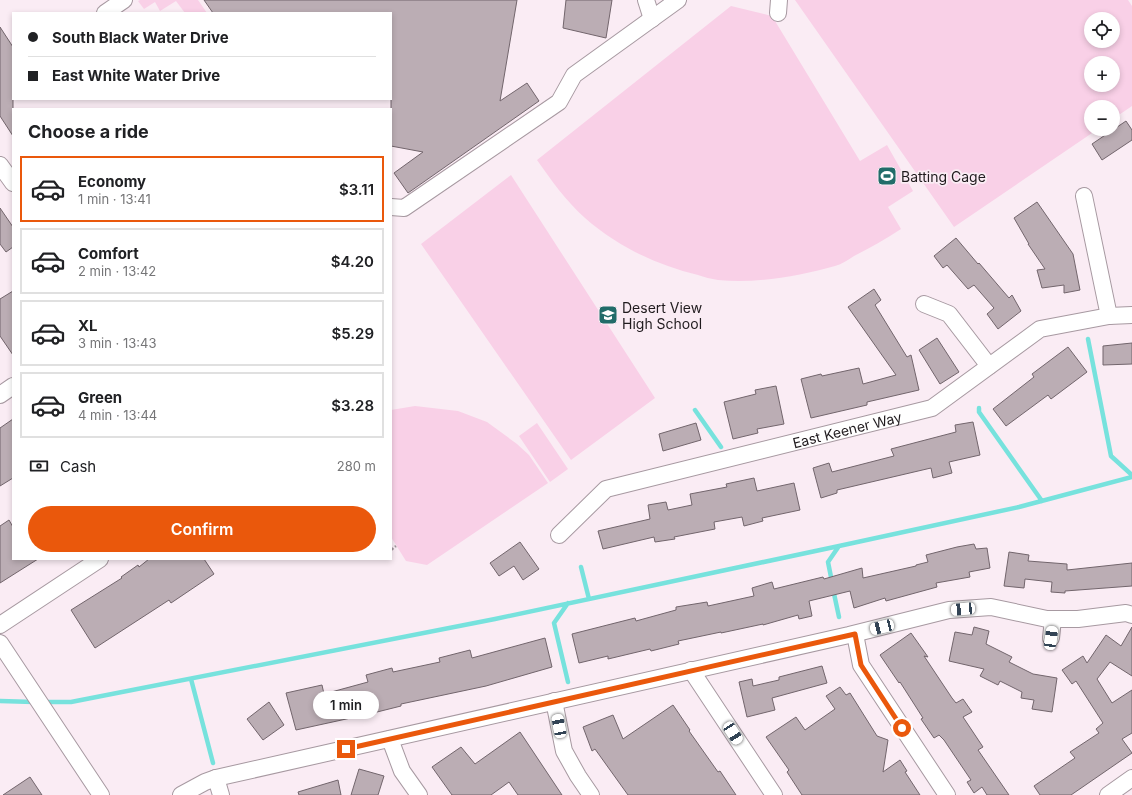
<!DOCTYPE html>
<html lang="en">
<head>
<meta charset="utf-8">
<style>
	:root { --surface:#fff; --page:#f6f6f6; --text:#202124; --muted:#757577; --line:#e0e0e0; --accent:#ea580c }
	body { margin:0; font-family:Inter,sans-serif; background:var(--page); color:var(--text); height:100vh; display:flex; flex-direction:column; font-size:15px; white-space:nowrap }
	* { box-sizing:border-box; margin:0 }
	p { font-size:13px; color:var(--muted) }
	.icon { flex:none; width:22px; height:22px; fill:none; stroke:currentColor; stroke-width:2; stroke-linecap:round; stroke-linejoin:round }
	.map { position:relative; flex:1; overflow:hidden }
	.drawer { position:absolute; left:12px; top:108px; width:380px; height:452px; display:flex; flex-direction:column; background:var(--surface); border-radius:0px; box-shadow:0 2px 6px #0003 }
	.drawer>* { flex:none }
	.guide { position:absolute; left:12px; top:12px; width:380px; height:88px; border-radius:0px; box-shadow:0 2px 6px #0003; display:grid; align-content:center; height:88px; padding:0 16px; background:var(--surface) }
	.controls { position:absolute; left:1084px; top:12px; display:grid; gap:8px }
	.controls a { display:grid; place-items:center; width:36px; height:36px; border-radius:50%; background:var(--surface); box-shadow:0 2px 6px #0003; font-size:20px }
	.end { position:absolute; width:18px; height:18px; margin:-9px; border:5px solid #ea580c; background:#fff; box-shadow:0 0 0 2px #fff }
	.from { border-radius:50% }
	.bubble { position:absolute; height:28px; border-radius:14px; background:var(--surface); box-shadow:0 2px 6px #0003; font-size:13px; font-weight:600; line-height:28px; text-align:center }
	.car { position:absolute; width:12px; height:24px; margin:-12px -6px; border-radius:5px; box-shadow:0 0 3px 1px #0007; background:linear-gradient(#fff 24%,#345 0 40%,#fff 0 76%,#345 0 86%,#fff 0) }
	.guide b { display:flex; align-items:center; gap:14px; height:38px; font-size:15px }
	.guide b+b { border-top:1px solid var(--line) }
	.guide i { width:10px; height:10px; background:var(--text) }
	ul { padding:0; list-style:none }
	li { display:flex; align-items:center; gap:12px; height:66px; margin:0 8px 6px; padding:0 8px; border:2px solid var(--line); border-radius:0px }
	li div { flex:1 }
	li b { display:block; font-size:15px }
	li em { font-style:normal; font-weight:600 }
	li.on { border-color:var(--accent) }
	li>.icon { width:36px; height:36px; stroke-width:1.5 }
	h2 { padding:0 16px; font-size:18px; line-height:48px }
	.pay { display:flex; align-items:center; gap:10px; height:44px; padding:0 16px; font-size:15px }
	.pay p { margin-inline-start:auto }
	.primary-button { display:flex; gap:8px; margin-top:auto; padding:8px 16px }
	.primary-button a { flex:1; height:46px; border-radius:24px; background:var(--accent); color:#fff; font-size:16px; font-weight:600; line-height:46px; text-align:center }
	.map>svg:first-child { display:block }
</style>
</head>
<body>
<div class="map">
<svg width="1132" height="795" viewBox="0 0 1132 795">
	<rect width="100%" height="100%" fill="#faecf4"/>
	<path fill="#f9d0e7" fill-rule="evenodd" d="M140,0H198L207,13H185L176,1L160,11L155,2L144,9L138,1Z
		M795,0H1128L1132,6V106L1113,119V107H1091V129H1098L954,227ZM1091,19H1113V41H1091ZM1091,63H1113V85H1091Z
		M731,6L772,16L860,161L887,145L913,191L888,207L901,229C886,239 870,248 854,256C848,260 842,264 835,266C800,276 755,284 718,280C711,279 704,277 698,275C656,265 617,246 585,218C566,201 551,180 537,160Z
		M511,175L655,398L571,460L421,244Z
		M415,406L458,411L487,422L517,444L529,455L548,483L427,565L406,561L391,537V410Z
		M537,423L568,469L550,482L519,436Z"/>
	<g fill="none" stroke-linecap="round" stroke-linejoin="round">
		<path stroke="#77e2dd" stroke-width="4.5" d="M1088,339L1111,456L1132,475
			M979,408V412L1042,501
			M695,410L721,447
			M581,567L589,599
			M832,582L828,562L839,546
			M833,589L839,617
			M568,603L554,623L568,682
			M191,679L213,763
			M0,701L34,702
			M44,702H71L495,619L839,546L1019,507L1132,477"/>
	</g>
	<path fill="#bbadb4" stroke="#72656c" d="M204,0H517L500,101L527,83L539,101L408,193L394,173L423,152L391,146V13H213Z
		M566,0H612L606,38L563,28Z
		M0,27L13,47V136L0,116Z
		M1126,121L1132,130V140L1102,160L1092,144Z
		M1037,202L1073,254L1080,290L1064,293V285L1042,288L1037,270L1045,269L1028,244H1029L1014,218Z
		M0,208L13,227V247L6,252L0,244Z
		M956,238L978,264L979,263L1009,298L1012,295L1021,311L998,329L987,314L994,308L974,285L968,289L947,265L943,268L934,256Z
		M874,289L881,300L875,305L907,357L911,355L919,390L867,402V405L811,418L801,379L821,374L822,376L859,368L863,384L896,375L848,307Z
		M13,291V355L0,336V299Z
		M937,338L959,372L940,384L919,350Z
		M1132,343V364L1103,365V346Z
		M1068,347L1087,372L1051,399L1048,395L1006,426L993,409L1034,377L1032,374Z
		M776,386L784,424L757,429L758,433L733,439L724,402L756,394L755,390Z
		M13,419V478L0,486V428Z
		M973,422L980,455L949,462L952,473L933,478L931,468L837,490V493L821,498L813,468L829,463L832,472L894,456L891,449L956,432L955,425Z
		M696,423L701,440L663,451L659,434Z
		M754,478L757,491L794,483L800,510L762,518L763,521L744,526L742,517L714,522L715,529L674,537L675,539L655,542L654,537L603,549L598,531L650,519L648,505L666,502L668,510L692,505L690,494L727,487L726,484Z
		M9,520L13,527V559H38L0,583V526Z
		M520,542L539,569L523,580L514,566L499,576L490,563Z
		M974,544L976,549L987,548L990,568L969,572L970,577L936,583L937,587L886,601L885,598L854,608L850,591L809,601L812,616L799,619L798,615L763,625V624L721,633V632L678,641L679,644L651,651L650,649L608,659V656L579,663L572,634L635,618L636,621L676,610V607L707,602L708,606L754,596L752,588L772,582L774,589L823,577L824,579L862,568L863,578L916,566V565L928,562L926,555L957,547Z
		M1009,552L1029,555L1028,561L1067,564V570L1132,563V586L1065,591V593L1051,592L1052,582L1025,579L1024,588L1004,586Z
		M149,559H204L214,574L171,603L169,600L95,648L71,610L122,578L121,577L138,565L139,567Z
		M974,627L989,631L986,644L1012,657L1009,662L1033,674L1057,678L1052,712L1032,709L1034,700L1021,698L1022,692L1000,681L998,685L980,676L984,669L949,661L955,632L972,635Z
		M1132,627V676L1110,662L1097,679L1112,703L1132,690V733L1122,739L1132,753L1071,795H1040L1034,786L1075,758L1070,752L1099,733L1096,729L1103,723L1076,681L1072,684L1062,670L1083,656L1087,663L1106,635L1121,646Z
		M911,633L928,657L924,656L952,698L956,703L963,699L972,712L963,717L983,747L978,750L1009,795H987L982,787L974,793L967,782L971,780L944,740L939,735L934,738L921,719L923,718L900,682L899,683L880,655Z
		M545,638L552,667L486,686L401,704V706L369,714L296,730L286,693L322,685L324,694L368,682L366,675L392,668L393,672L440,662L439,658L470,650L472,658Z
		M822,666L827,683L772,698L775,710L747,717L739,682L752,679L753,686L779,680V677Z
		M840,687L846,695L850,693L877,736L888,740L883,772L900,760L907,771L905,772L920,795H802L787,772L789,770L766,737L796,717L805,730L835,709L826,696Z
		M269,702L284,725L263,740L247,719Z
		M673,705L690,730L689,731L718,772L720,771L736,795H628L595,749L592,751L583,727L613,715L623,739Z
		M520,732L562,795H518L509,782L491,795H452L432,767L461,747L475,764Z
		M359,769L384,776L378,795H351Z
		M30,777L42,795H3Z
		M338,780L341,795H299L298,792Z"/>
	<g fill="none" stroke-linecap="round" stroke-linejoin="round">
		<defs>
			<g id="minor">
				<path d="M646,0L652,19"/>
				<path d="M105,13L124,0"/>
				<path d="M778,13L779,0"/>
				<path d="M0,165L13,183"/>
				<path d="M1084,196L1109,316"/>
				<path d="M391,207L404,208L559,102L574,75L678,0"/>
				<path d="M924,304L949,314L989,366"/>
				<path d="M0,395L13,386"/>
				<path id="s1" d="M559,535L606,489L932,408L1040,329L1109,316L1132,315"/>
				<path d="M0,625L100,559"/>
				<path d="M855,634L861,665L947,795"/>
				<path d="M1051,638L1053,619"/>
				<path d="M0,643L101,795"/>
				<path d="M691,670L774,795"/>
				<path d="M554,701L564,751L578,776L591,795"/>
				<path d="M390,739L402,771L419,795"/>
				<path d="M216,778L221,795"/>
				<path d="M181,795L205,782L216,778L849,635L949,610L991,607L1047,619H1078L1126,613L1132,615"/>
				<path d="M1108,795L1132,778"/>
			</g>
		</defs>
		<use href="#minor" stroke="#a799a1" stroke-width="18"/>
		<path stroke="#9f949a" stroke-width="2.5" stroke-dasharray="3 2" stroke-linecap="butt" d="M391,550L396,546"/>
		<use href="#minor" stroke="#fff" stroke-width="16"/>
	</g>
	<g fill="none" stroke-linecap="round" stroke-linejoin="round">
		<path stroke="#ea580c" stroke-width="5" d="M346,749L855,634L861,665L902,728"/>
	</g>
	<defs>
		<symbol id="stadium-square" viewBox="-11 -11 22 22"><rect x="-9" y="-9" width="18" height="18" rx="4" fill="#216c69" stroke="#faecf4"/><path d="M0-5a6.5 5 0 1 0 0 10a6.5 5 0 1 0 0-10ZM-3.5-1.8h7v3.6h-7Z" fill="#fff"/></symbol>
		<symbol id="school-square" viewBox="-11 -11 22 22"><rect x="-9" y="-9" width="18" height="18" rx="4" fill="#216c69" stroke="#faecf4"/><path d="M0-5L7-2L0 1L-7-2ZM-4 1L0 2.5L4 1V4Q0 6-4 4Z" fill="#fff"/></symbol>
	</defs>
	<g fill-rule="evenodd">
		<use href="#stadium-square" x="876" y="165" width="22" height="22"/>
		<use href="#school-square" x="597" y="304" width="22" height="22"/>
	</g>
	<g text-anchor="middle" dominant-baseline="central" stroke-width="3.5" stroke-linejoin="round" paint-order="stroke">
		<g font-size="14" fill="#201b1e" stroke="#faecf4" text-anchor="start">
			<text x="901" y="176">Batting Cage</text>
			<text x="622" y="307">Desert View<tspan x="622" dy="16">High School</tspan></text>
		</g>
		<g font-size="14" fill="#201b1e" stroke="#faecf4">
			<text stroke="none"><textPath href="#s1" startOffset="314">East Keener Way</textPath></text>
		</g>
	</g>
</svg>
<div class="controls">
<a><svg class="icon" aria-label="locate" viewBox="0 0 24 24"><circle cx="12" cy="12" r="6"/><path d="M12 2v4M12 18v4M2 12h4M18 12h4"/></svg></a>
<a>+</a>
<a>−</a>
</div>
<i class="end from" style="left:902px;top:728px"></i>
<i class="end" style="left:346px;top:749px"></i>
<div class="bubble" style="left:313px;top:691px;width:66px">1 min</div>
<i class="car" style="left:963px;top:609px;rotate:265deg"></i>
<i class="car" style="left:882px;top:627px;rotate:256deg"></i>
<i class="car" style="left:1051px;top:638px;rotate:8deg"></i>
<i class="car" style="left:559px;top:726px;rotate:349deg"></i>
<i class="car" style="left:733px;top:733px;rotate:147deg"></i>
<div class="guide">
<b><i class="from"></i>South Black Water Drive</b>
<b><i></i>East White Water Drive</b>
</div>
<section class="drawer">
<h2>Choose a ride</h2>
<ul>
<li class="on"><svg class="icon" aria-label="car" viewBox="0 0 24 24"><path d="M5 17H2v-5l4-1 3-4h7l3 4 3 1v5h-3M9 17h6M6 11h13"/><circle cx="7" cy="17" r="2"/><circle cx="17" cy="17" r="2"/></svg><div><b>Economy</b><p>1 min · 13:41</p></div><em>$3.11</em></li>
<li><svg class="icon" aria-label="car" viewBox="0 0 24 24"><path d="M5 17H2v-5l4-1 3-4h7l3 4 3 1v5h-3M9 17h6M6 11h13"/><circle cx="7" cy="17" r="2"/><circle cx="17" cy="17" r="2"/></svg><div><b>Comfort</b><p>2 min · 13:42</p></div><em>$4.20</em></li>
<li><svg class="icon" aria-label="car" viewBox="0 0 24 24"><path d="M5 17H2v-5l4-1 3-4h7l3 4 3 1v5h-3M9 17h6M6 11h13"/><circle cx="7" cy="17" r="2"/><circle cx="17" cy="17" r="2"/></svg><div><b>XL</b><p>3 min · 13:43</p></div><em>$5.29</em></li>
<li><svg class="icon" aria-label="car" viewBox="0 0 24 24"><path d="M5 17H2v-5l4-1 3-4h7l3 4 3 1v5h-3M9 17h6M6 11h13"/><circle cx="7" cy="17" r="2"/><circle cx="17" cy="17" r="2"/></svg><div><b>Green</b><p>4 min · 13:44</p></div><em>$3.28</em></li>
</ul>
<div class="pay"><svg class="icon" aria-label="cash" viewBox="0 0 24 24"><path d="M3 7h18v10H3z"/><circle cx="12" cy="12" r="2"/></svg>Cash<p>280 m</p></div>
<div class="primary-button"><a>Confirm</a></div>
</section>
</div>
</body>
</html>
